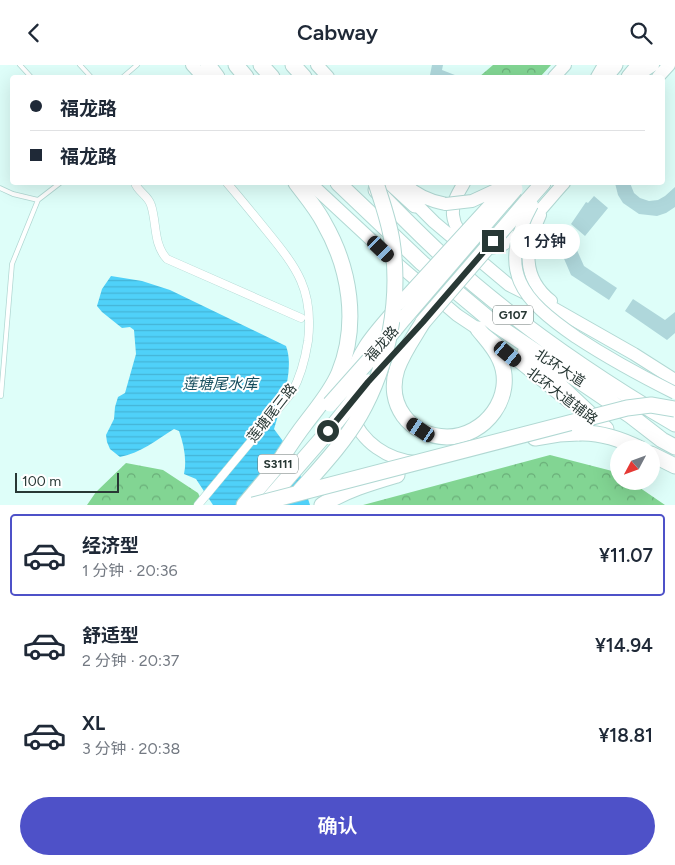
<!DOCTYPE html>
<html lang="zh">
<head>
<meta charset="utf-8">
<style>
	:root { --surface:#fff; --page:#f6f6f7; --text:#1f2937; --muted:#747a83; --line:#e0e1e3; --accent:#4e51c8 }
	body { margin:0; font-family:Figtree,"Noto Sans SC",sans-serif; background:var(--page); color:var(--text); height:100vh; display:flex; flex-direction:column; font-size:19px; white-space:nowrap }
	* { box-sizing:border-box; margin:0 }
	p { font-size:16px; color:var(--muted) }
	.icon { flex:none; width:28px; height:28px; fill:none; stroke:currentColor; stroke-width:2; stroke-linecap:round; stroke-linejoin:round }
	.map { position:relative; height:440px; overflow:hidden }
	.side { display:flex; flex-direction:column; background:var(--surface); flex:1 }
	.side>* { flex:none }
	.guide { position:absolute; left:10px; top:10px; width:655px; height:110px; border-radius:5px; box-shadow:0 5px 20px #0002; display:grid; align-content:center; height:110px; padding:0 20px; background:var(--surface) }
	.needle { width:32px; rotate:229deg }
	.buttons { position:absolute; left:610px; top:375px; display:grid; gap:10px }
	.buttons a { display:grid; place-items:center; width:50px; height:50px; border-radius:50%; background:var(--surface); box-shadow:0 5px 20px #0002; font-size:25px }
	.scale { position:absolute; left:15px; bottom:12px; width:104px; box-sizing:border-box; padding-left:5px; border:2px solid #283835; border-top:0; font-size:14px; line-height:18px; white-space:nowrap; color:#283835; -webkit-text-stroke:4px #fff; paint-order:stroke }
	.end { position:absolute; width:22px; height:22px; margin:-11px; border:6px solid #283835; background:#fff; box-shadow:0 0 0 2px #fff }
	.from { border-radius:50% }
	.bubble { position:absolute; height:35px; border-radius:18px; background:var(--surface); box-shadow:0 5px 20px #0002; font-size:16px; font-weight:600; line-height:35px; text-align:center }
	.car { position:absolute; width:15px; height:30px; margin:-15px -8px; border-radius:6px; box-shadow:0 0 4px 1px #0007; background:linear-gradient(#222 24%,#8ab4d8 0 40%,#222 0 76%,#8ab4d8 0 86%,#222 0) }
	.guide b { display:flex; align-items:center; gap:18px; height:48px; font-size:19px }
	.guide b+b { border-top:1px solid var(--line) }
	.guide i { width:12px; height:12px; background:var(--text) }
	ul { padding:9px 0 0; list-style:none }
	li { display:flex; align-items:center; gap:15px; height:82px; margin:0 10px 8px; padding:0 10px; border:2px solid transparent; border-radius:5px }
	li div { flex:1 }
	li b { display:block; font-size:19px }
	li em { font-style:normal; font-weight:600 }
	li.active { border-color:var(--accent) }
	li>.icon { width:45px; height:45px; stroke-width:1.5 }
	.button { display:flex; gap:10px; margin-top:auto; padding:10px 20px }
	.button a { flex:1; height:58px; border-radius:30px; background:var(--accent); color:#fff; font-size:20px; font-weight:600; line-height:58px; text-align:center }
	header { display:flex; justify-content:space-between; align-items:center; height:65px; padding:0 20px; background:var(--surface); font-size:22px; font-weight:600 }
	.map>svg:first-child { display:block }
</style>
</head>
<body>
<header><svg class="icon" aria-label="back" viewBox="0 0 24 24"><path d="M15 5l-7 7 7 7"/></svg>Cabway<svg class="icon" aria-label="search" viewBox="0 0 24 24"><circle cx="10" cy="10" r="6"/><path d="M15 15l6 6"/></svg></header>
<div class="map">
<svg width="675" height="440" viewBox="0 0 675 440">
	<defs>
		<pattern id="forest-crowns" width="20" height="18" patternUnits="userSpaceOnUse" patternTransform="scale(1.25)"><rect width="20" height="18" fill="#82d593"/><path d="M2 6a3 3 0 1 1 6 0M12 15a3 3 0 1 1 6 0" fill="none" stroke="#6aae79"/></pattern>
		<pattern id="water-rules" width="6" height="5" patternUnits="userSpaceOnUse" patternTransform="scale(1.25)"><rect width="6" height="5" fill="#4fd1f9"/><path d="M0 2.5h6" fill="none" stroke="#45b4d6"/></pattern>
	</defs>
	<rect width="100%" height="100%" fill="#defef9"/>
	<path fill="url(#forest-crowns)" d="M493,0H551L540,12H479Z
		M550,390L616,407L619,409V416H630L665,440H363Z
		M126,398L163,405L198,428L204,440H87L96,427Z"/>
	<path fill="url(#water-rules)" d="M111,211L142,216L170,225L286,281C295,305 281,340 274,364L294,391L310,440H213L196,414L184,409C187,395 184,380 179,366L174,364C156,375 141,388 120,392L110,384L107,377L106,370L114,354L115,342L118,332L125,328L136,289L134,265L130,262L122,263L102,247L97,241L102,224Z"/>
	<path fill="#afd7db" d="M432,0H443L442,5L460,12H436L437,11L430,10Z
		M615,118H630L634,128L640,133L649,136L658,135L665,131L675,122V142L666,148L657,151L639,149L623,138L618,130Z
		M594,131L608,143L585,171L571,159L586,137L588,138Z
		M576,183L584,201L617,223L609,235L571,210L562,189Z
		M633,234L665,255L675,247V268L667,275L625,246Z"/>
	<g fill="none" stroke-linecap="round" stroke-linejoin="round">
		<defs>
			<path id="lane" d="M20,0L31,12
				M80,0L91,12
				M123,12L137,0
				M0,123L13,129L38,135L60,118
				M1,331L12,199L38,135"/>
			<path id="street" d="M135,118C138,127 148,130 151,140C157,158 153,179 167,194L301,253
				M198,440L292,327C301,311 305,295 308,276C314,225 297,203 266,165C253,149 240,133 227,118"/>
			<path id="primary" d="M192,0L203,12
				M317,0L328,12
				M554,12L565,0
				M597,12L604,0
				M635,12L653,0
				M658,12L669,0
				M310,118L394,196L457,250L478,264L569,337
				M404,118C416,130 429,136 446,139
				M464,118C458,128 452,137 453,150C455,171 481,190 502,180C522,170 548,135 564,118
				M409,132L434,157L509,220L539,235L634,289L675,315
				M540,150C525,182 521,212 551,236
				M349,318C357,286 373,269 394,245
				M352,350C361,377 388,395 416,397"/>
			<path id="highway" d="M208,0L217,12
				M236,0L246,12
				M261,0L272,12
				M293,0L304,12
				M605,12L615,0
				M629,12L639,0
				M338,118L422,198L495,259L631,351L662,375L675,382
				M391,118L415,140
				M376,125C408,158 440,190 475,220C537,272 605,318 675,359
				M528,135L543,118
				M423,257C414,272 403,287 397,304C386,339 409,371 447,372C485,372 516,331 500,295C495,283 486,274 478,264
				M525,288L606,364
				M370,294L405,252
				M535,373L559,369L579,368
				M651,389L675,401
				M275,403C285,388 294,373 305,359C317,343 331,327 339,308C359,259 350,203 324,158C317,144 305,130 296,118
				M244,440L282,395
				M264,440L337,356
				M322,440C346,425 370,418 397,410"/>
		</defs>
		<use href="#lane" stroke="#b1d8d3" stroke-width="5.5"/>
		<use href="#street" stroke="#b1d8d3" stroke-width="9"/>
		<use href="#primary" stroke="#b1d8d3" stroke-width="14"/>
		<use href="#highway" stroke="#b1d8d3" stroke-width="17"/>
		<use href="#lane" stroke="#fff" stroke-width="4"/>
		<use href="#street" stroke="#fff" stroke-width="8"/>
		<use href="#primary" stroke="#fff" stroke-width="12"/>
		<use href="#highway" stroke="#fff" stroke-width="15"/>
		<defs>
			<path id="primary-bridge" d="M446,139L472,136L500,123
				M532,140C496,206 521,234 576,272C608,293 641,311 675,328
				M399,239L509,119"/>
			<path id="highway-bridge" d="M405,252L515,124
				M423,257L528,135
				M330,339L370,294
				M337,356L368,317
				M579,368C601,367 621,374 641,384
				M298,428C320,403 343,379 360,350C389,299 401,234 392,176C389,156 382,137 376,118
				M253,440L627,343L651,340L675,344"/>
		</defs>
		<use href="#primary-bridge" stroke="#b1d8d3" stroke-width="14" stroke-linecap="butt"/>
		<use href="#highway-bridge" stroke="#b1d8d3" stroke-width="17" stroke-linecap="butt"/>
		<use href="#primary-bridge" stroke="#fff" stroke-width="12"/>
		<use href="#highway-bridge" stroke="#fff" stroke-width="15"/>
	</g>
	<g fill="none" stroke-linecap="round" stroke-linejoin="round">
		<path stroke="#283835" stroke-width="6" d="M328,366L368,317L423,257L493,176"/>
	</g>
	<g text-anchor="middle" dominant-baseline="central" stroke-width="4" stroke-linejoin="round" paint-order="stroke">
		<g fill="#fff" stroke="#687472" stroke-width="1">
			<rect x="493" y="240.5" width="40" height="19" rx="4"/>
			<rect x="258" y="389.5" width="40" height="19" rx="4"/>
		</g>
		<g font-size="12" font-weight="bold" fill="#283835">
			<text x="513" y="250">G107</text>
			<text x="278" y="399">S3111</text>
		</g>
		<g font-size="14" fill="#283835" stroke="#fff">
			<text transform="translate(382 279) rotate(-49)">福龙路</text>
			<text transform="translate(560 303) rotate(33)">北环大道</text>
			<text transform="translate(562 331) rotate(37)">北环大道辅路</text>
			<text transform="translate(272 348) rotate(-52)">莲塘尾三路</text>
		</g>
		<g font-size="15" font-style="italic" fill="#174e5e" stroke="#fff">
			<text x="220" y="319">莲塘尾水库</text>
		</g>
	</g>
</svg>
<div class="buttons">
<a><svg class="needle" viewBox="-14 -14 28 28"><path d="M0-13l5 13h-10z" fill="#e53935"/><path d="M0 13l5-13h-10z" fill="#747a83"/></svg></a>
</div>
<div class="scale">100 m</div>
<i class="end from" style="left:328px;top:366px"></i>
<i class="end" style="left:493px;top:176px"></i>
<div class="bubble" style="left:510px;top:159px;width:70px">1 分钟</div>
<i class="car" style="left:381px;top:184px;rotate:134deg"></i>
<i class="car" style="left:508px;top:289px;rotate:130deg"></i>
<i class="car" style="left:421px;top:365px;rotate:304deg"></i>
<div class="guide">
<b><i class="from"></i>福龙路</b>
<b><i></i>福龙路</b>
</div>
</div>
<section class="side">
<ul>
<li class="active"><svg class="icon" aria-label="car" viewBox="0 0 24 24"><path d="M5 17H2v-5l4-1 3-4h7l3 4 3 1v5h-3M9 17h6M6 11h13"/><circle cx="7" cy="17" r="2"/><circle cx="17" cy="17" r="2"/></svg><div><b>经济型</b><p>1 分钟 · 20:36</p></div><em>¥11.07</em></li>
<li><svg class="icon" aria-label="car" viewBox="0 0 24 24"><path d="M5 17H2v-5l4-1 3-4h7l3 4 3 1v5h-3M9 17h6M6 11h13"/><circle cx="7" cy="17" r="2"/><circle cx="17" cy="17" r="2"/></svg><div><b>舒适型</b><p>2 分钟 · 20:37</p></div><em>¥14.94</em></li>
<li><svg class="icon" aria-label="car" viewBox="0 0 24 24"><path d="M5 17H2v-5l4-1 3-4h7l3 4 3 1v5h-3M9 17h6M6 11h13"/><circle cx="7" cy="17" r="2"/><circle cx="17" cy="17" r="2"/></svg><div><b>XL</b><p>3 分钟 · 20:38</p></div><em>¥18.81</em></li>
</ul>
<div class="button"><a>确认</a></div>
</section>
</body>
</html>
